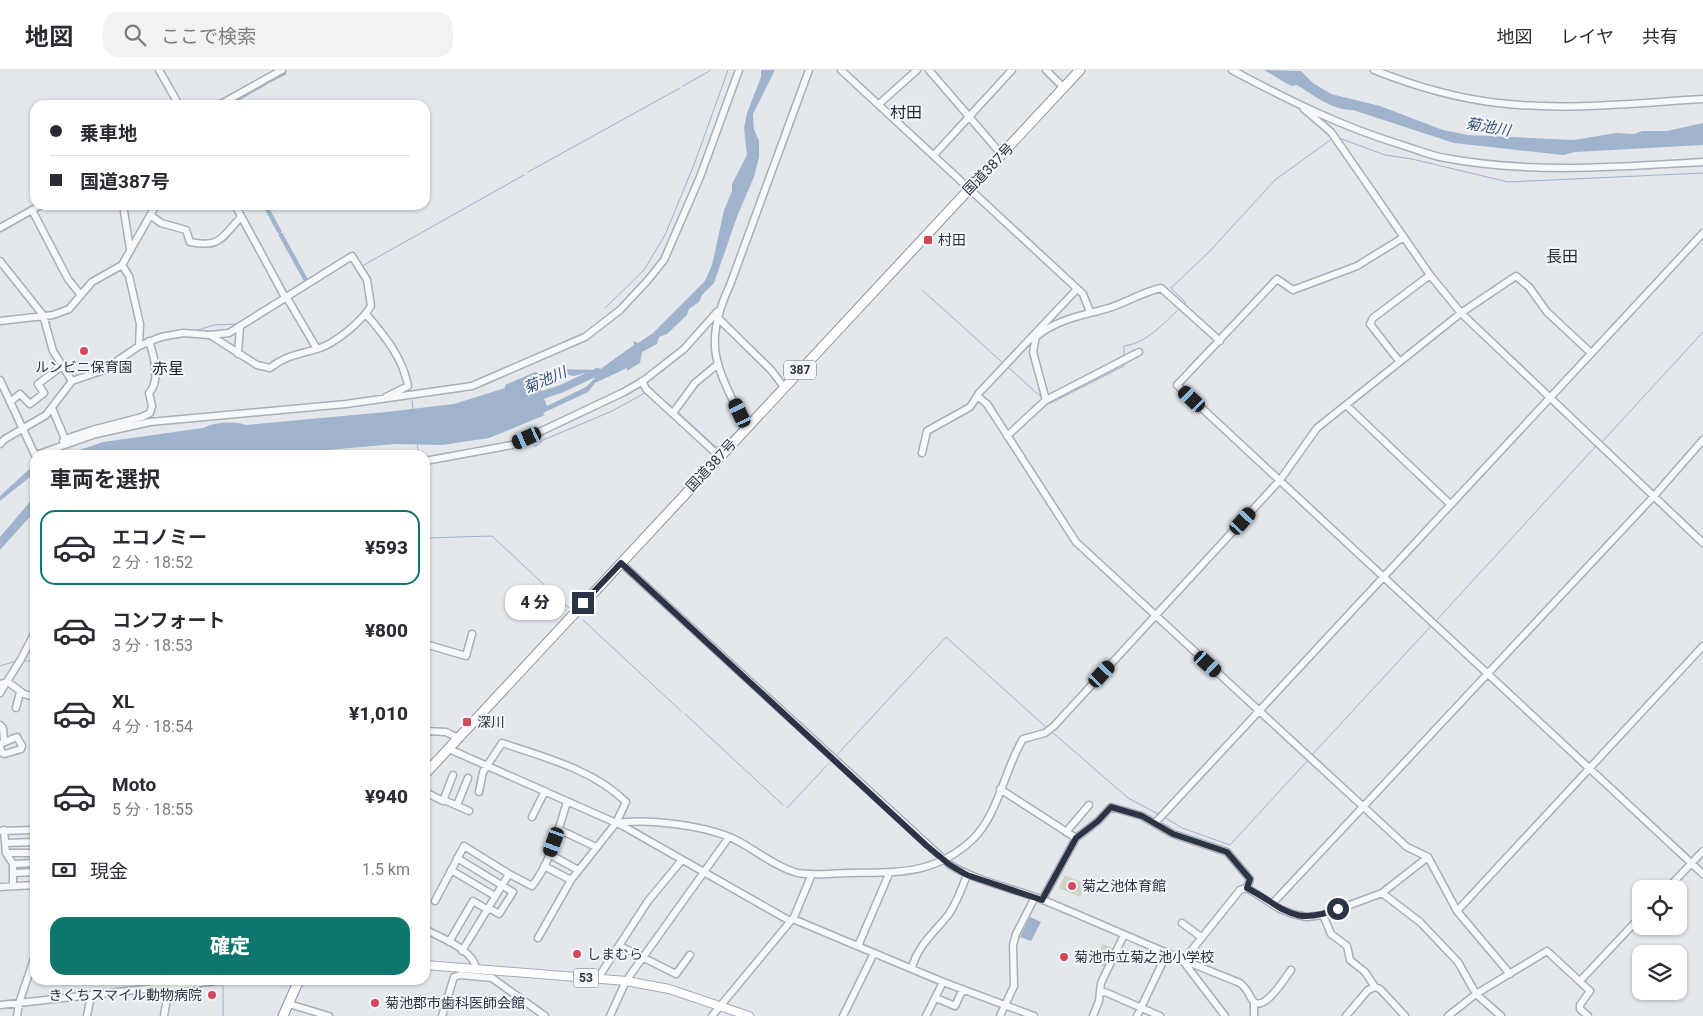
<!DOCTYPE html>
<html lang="ja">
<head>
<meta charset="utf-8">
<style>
	:root { --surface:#fff; --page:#f2f2f3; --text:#2b2b33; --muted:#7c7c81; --line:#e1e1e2; --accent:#0f766e }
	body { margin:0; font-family:Roboto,"Noto Sans JP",sans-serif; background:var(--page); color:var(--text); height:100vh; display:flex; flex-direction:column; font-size:19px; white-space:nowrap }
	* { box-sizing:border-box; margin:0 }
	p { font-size:16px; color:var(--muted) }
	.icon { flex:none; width:28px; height:28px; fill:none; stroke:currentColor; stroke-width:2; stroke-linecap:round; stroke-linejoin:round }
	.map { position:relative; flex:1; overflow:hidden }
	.drawer { position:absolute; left:30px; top:380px; width:400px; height:535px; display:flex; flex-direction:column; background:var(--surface); border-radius:15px; box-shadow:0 1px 4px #0004 }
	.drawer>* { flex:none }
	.hud { position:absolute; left:30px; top:30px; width:400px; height:110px; border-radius:15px; box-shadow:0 1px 4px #0004; display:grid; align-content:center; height:110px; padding:0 20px; background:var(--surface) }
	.controls { position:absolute; left:1632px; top:810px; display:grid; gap:10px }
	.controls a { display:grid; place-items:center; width:55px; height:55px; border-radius:10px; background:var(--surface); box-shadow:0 1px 4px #0004; font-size:25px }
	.end { position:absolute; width:22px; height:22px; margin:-11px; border:6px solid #2b3445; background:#fff; box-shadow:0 0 0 2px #fff }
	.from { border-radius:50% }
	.bubble { position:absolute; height:35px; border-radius:15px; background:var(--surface); box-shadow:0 1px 4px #0004; font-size:16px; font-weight:800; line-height:35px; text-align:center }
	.car { position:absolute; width:15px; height:30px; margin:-15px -8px; border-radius:6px; box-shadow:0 0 4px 1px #0007; background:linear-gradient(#222 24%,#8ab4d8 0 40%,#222 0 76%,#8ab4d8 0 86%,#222 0) }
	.hud b { display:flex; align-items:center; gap:18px; height:48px; font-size:19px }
	.hud b+b { border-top:1px solid var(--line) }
	.hud i { width:12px; height:12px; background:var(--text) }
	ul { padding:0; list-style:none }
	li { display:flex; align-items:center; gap:15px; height:75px; margin:0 10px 8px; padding:0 10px; border:2px solid transparent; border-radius:15px }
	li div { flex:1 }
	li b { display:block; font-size:19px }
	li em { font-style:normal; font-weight:800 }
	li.active { border-color:var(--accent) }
	li>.icon { width:45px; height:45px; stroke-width:1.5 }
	h2 { padding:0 20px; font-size:22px; line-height:60px }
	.pay { display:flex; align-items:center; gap:12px; height:55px; padding:0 20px; font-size:19px }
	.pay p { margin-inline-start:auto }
	.action { display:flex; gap:10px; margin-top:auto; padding:10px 20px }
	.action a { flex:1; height:58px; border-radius:15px; background:var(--accent); color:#fff; font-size:20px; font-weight:800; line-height:58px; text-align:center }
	header { display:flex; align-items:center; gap:30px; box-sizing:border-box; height:70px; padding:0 25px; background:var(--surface); border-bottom:1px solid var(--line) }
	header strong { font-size:24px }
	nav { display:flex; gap:28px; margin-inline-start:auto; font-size:18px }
	.search { width:350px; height:45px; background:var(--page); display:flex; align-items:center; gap:12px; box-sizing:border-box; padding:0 18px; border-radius:15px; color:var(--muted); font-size:19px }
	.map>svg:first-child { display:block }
</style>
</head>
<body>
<header>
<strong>地図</strong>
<div class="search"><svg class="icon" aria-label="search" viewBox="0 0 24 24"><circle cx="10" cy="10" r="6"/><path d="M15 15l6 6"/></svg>ここで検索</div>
<nav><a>地図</a><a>レイヤ</a><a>共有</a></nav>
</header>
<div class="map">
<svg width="1703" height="946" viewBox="0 0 1703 946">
	<rect width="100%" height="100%" fill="#e4e7ec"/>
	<path fill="#c9d6c5" d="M1065,805L1086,814L1080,827L1059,818Z
		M1103,874L1117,880L1108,899L1095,893Z"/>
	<path fill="#9fb4cc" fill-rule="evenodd" d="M761,0H775L753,44L754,59L759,71V87L754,107L738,144L714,213L702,225L699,232L689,239L687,245L667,264L659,267L657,274L642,282L640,293L627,301V298L595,313L588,322L543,343L545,345L489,368L442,375L395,374L271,385H52L71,383L103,372L203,358C216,352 233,351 246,355L386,342L454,334L505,318V315L535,302L545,305L558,299L599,300L634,275L633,271L638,273L652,264L705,211L712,195L724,140L732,121V114L747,85L744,58L747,43L761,7ZM558,303L574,306L585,303L590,308L593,306L595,308L586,317L547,336L537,312Z
		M1264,0L1301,1L1313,13L1331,24L1380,36L1443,60L1468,65L1574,70L1616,63L1634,64L1642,61H1667L1703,53V75L1575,82L1563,85L1454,73L1353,40C1334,41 1313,25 1297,15L1291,16Z
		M35,394V403L0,431V426Z
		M35,426V441L0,480V467Z
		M1030,847L1041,852L1031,871L1020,867Z"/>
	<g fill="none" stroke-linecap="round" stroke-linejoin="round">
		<path stroke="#9fb4cc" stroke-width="1" d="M683,16L711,0
			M1339,68L1385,85L1412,89L1508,112L1703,103
			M528,102L680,18
			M350,184L354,183L360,192
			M362,196L524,105
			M922,220L1003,293
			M1183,236L1186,233L1171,218L1209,182L1275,110L1333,68
			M605,238L644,200L665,165L695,92L728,0
			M195,261L214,255L237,254
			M1124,286V276C1147,273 1164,253 1180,238
			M1008,297L1042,328
			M75,307L104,295L134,275
			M651,319L672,337
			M412,331L413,340
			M1047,332L1049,334L1124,296V292
			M679,343L716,377L721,376L738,360
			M4,366L19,356
			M417,373L419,385
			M1601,373L1703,262
			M534,375L535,377L543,370L610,342L645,323
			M425,468L492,466L569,538
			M583,550L681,641
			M425,552L429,546L425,475
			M1435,552L1596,376
			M23,591H35
			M0,596L16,591
			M685,644L783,735
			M1051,661L1128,728L1160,745
			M836,686L946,567L1048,659
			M1311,686L1432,555
			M787,738L830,692
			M1164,747L1182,758L1230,775L1309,689
			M223,946V916"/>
		<path stroke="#9fb4cc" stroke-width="4.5" d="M268,11L284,3
			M234,31L265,13
			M226,35L228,34
			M265,135L279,161
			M281,165L307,212"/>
		<path stroke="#9fb4cc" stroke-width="8" d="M533,328L561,319L597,302"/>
		<defs>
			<path id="minor" d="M159,0L179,35
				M841,0L1083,224L1090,242
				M929,0L1002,85
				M1046,0L1064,18
				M1232,0C1290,31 1342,57 1405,76C1418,80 1432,86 1445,88C1530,104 1618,97 1703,92
				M1374,0C1414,16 1455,28 1498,33C1566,41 1635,33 1703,29
				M879,34L917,0
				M219,35L282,0
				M1304,39L1331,62L1430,205L1461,243L1703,473
				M934,85L1012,0
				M123,135L130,179
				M235,135L286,229
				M32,140L68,209L80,224
				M150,145L161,153L186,160L190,172C221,178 221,168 241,147
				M0,158L41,135
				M1404,167L1357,196L1293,220L1277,209L1177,315L1703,804
				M0,191L43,245L53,281L72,311
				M122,195L129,206L140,254L139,276
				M287,228L317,279
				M366,244C384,265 403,288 408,316L386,327
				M718,248L771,300L784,317
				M0,251L53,245L69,239L92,212L122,195L156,135
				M1036,266L1033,282L1046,330
				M1037,266C1057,249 1085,245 1109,238C1127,232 1143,222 1161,218L1220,271
				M238,284L240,257
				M1399,291L1370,254L1373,248L1430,205
				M0,310L35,385
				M642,311L646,319L719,386
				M977,326L987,334L1076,472L1407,777L1428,787L1457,841L1510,904
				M10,332L20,324L30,334L44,323L38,314L62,296
				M1346,335L1450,434
				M52,338L65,369L63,371
				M673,343L695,313L718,294
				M746,358C719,299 700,279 730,215L809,0
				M1007,366L1046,330L1139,282
				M65,369L92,360L142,347L150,343L152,336L149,323C161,310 154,286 149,271
				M0,374L5,369L46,345L72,311L104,300L139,276L161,267L183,263L210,265L257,295L270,298C285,286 299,284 317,279C335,274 362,251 371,236L367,210L352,186L229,263L210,265
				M922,383L927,361L970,337L979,323L1077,219
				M36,385L96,364L150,352L346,334L472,316L585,267L620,240L648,210L664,190L700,107L739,0
				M425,391L512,375L624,322L643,311L684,279L717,242
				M621,493L950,795C979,812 1012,818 1043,830C1109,857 1173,887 1240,913C1249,920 1249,927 1254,932C1265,941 1285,908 1291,900
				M425,574L466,586L472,564
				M0,614L8,612L24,624L35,627
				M0,623L21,589L35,562
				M16,638L20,622
				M0,655L3,658L4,671
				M425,661L446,662L458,668
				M0,674L17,667L22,676L21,679L5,684L2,683L0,677
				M449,679L623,756L790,851
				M1000,719L1076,768
				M425,722L443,731L453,705
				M479,722L483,702L502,673C544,687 594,700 626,732L616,753L571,810L538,868
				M444,730L469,741
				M457,735L468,708
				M532,747L545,721
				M616,753C648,748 710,756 738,771C758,782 776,797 798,803C814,806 832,803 848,803C896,802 933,806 972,770C999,744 1004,700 1023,669L1045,663L1054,656L1280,410L1317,358L1461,243L1516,206L1529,217L1547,242L1591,283
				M1155,753L1703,163
				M558,759L596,777
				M4,760L6,783L13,794V816
				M0,761L35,760
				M1066,762L1089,735
				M5,773L35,772
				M6,783H35
				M549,784L578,800
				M457,788L513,822L499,844L489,838
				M13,794L35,793
				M544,796L571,810
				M451,800L495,826
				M13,803L35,802
				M0,817L35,815
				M1667,819L1703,781
				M1382,823L1420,852L1458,892L1476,924L1501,946
				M1042,830L1076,768L1098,751L1111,737L1142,746L1173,764L1227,782L1250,809L1247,818
				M435,831L464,776L509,804
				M1272,834L1654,426L1703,370
				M1457,841L1703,576
				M1323,845L1331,864L1347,876L1350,890L1365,902L1375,917
				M793,849L943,912L1034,946
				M1182,853L1201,867
				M425,859C440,868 473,879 476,898
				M449,872L473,831L488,840
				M620,876L676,904L690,885
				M858,876L889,804
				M462,881L509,804L532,816C551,792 558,760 567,732
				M1183,891L1240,820L1247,818L1280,839L1293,844L1307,847L1323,845L1382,823L1428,787
				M1183,891L1225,946
				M912,898C917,876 935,862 949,844C957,832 962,818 967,805
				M598,908L648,831L682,790
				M1580,911L1641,846
				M1100,923L1105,922L1160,946
				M936,928L955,936L963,919
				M1254,932V946
				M289,934L329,946
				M0,935L227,910
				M17,946L19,933L35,886
				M87,946L91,925
				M164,946L169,916
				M442,946L454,907L460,905L492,908L545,946
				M610,946L626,911L729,767
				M712,946L794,847L812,804
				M843,946L874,883
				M926,946L943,912
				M1000,946L1014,916L1013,875L1016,864L1035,827
				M1093,946L1099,931L1101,913L1124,865
				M1137,946L1167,883
				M1346,946L1368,920L1375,917L1380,919L1405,946
				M1448,946L1476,924L1547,881L1590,921L1580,935V939L1588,946"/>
			<path id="major" d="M425,895L626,911L669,919L749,946"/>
			<path id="highway" d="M425,704L1080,0
				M283,946L299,910"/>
		</defs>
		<use href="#minor" stroke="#a9aeb7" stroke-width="9"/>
		<use href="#major" stroke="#a3abb8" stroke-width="10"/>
		<use href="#highway" stroke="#8b94a3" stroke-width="11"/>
		<use href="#minor" stroke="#f7f8fa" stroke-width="6"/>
		<use href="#major" stroke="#fff" stroke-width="8"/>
		<use href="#highway" stroke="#fff" stroke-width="9"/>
	</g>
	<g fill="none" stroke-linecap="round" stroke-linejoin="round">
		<path stroke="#2b3445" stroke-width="6" d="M583,533L621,493L927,776L950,795L967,805L1042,830L1076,768L1098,751L1111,737L1142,746L1173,764L1227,782L1250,809L1247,818C1284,837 1292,857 1338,839"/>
	</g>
	<g fill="#d1495b" stroke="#f4f6f9" stroke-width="2">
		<rect x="923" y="165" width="10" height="10" rx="2.5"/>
		<circle cx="84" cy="281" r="5"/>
		<rect x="462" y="647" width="10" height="10" rx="2.5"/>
		<circle cx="1072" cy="816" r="5"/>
		<circle cx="577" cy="884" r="5"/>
		<circle cx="1064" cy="887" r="5"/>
		<circle cx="212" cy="925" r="5"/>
		<circle cx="375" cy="933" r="5"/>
	</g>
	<g text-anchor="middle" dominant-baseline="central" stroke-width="4" stroke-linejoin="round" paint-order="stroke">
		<g fill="#f4f6f9" stroke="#676e7b" stroke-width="1">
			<rect x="784" y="290.5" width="32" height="19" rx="4"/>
			<rect x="573.5" y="898.5" width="25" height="19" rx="4"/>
		</g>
		<g font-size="12" font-weight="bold" fill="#2b3445">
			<text x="800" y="300">387</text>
			<text x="586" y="908">53</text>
		</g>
		<g font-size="14" fill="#2b3445" stroke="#f4f6f9">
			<text transform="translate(988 99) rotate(-46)">国道387号</text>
			<text transform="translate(711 395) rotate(-47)">国道387号</text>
		</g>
		<g font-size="14" fill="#2b3445" stroke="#f4f6f9" text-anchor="start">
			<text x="938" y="170">村田</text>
			<text x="84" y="297" text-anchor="middle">ルンビニ保育園</text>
			<text x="477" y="652">深川</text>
			<text x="1082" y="816">菊之池体育館</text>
			<text x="587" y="884">しまむら</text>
			<text x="1074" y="887">菊池市立菊之池小学校</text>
			<text x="202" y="925" text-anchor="end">きくちスマイル動物病院</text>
			<text x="385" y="933">菊池郡市歯科医師会館</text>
		</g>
		<g font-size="15" font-style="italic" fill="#34527a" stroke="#f4f6f9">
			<text transform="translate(1488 57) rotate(10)">菊池川</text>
			<text transform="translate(545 310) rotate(-23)">菊池川</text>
		</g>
		<g font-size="16" fill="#1d2536" stroke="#f4f6f9">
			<text x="906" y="42">村田</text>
			<text x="1562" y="186">長田</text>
			<text x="168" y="298">赤星</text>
		</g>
	</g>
</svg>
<div class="controls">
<a><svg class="icon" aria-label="locate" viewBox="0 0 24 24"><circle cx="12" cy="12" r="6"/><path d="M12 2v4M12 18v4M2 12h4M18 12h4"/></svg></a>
<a><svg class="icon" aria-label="layers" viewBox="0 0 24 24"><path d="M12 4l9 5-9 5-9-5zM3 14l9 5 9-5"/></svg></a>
</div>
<i class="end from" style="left:1338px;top:839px"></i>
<i class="end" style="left:583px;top:533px"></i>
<div class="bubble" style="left:505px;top:515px;width:60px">4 分</div>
<i class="car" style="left:1192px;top:329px;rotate:313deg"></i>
<i class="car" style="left:740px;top:343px;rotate:335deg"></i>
<i class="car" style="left:527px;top:368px;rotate:246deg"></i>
<i class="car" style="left:1243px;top:451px;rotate:42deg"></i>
<i class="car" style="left:1208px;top:594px;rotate:132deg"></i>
<i class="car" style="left:1102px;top:604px;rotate:43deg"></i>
<i class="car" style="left:554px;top:772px;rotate:200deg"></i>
<div class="hud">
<b><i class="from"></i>乗車地</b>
<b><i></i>国道387号</b>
</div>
<section class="drawer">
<h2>車両を選択</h2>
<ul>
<li class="active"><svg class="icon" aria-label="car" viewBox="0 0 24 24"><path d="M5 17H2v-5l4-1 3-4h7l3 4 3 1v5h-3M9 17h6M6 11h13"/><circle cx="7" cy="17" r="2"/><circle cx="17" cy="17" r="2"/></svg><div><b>エコノミー</b><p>2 分 · 18:52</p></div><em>¥593</em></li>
<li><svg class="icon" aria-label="car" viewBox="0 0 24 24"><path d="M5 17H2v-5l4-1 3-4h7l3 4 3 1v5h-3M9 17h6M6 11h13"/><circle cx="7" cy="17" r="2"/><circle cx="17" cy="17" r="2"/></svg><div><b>コンフォート</b><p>3 分 · 18:53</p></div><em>¥800</em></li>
<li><svg class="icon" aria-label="car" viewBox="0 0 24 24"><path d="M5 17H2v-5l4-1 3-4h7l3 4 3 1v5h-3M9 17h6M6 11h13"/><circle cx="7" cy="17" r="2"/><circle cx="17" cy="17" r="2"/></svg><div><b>XL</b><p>4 分 · 18:54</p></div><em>¥1,010</em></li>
<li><svg class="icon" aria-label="car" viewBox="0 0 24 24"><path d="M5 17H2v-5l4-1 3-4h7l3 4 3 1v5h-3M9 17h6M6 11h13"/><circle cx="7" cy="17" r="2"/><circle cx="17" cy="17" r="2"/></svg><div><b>Moto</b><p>5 分 · 18:55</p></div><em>¥940</em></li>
</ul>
<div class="pay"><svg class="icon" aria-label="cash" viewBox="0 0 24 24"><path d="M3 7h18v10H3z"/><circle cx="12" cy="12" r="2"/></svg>現金<p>1.5 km</p></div>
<div class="action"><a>確定</a></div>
</section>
</div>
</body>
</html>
